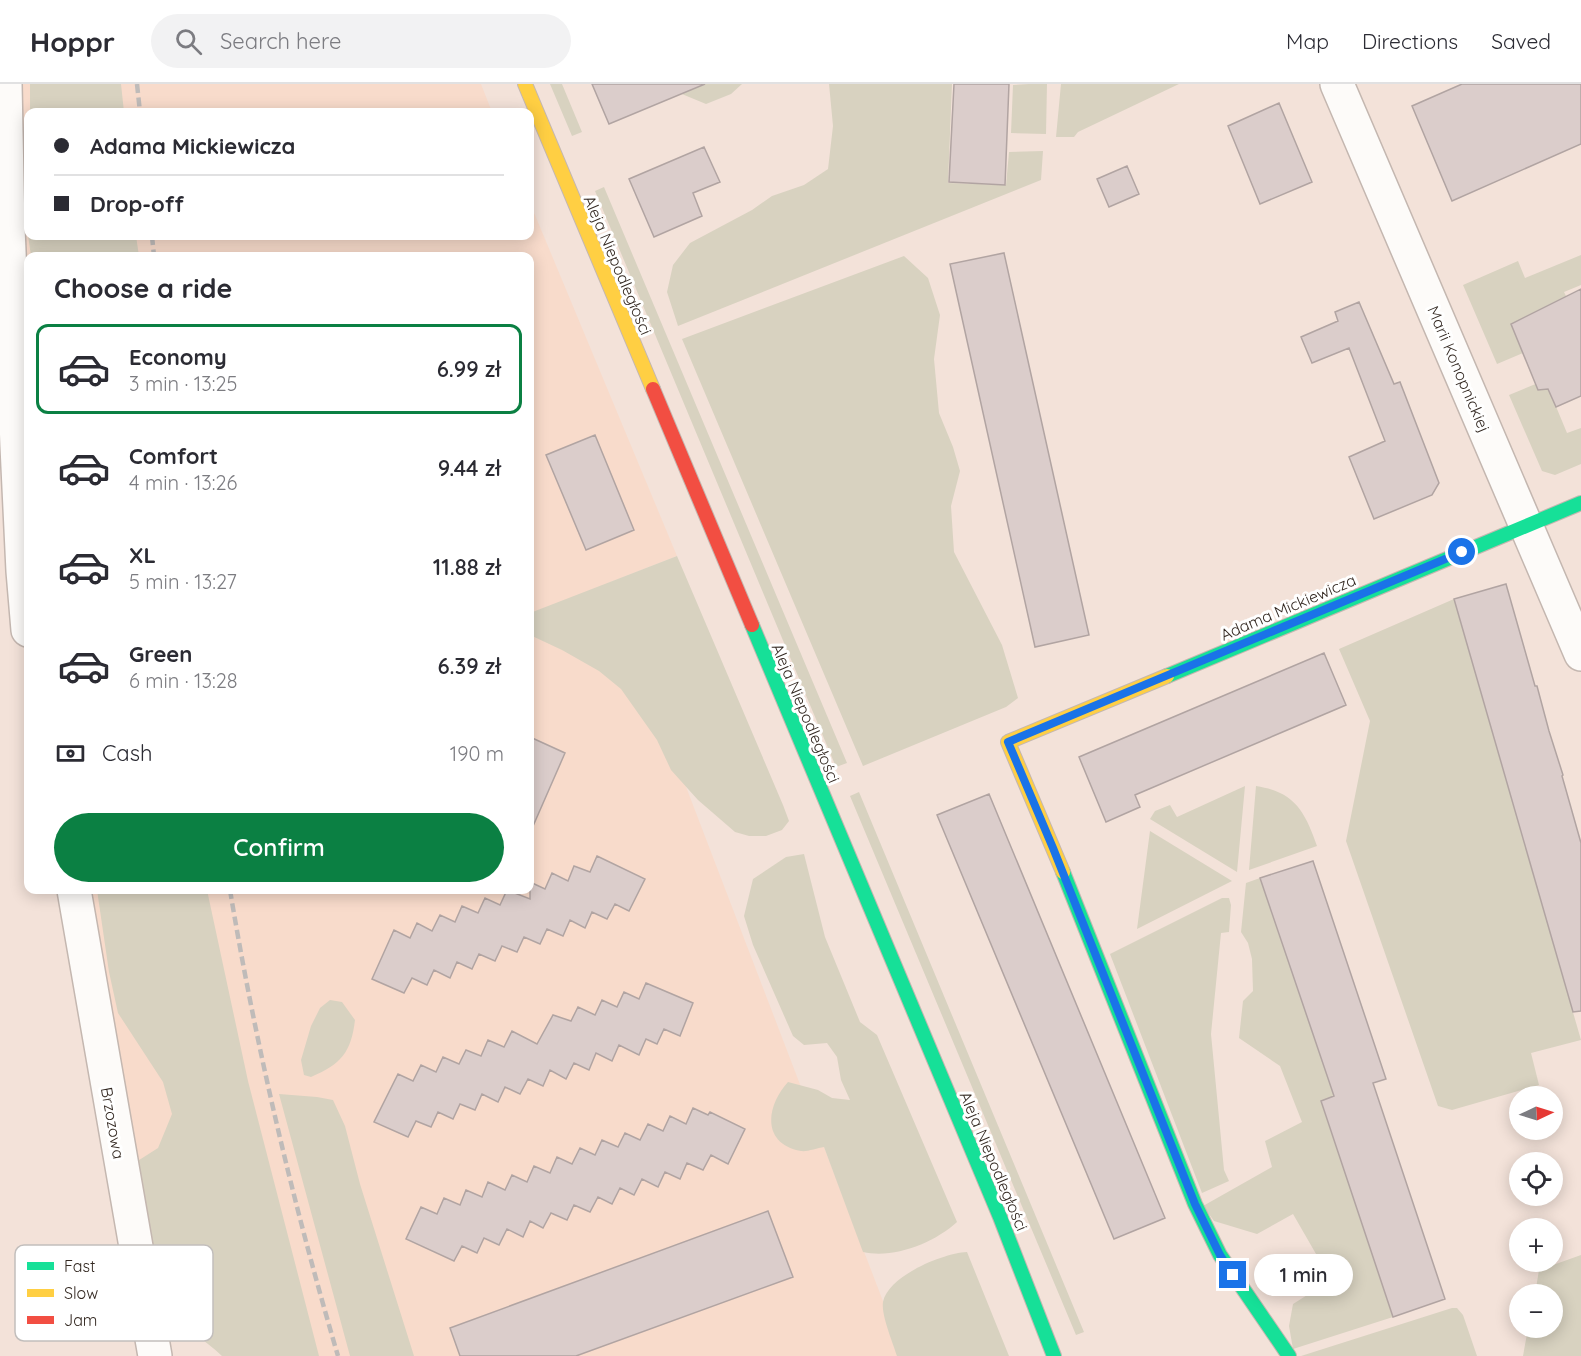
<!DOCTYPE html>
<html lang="en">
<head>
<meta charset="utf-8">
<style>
	:root { --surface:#fff; --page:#f2f2f3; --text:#2b2b33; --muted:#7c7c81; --line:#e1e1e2; --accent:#0b8043 }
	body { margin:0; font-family:Quicksand,sans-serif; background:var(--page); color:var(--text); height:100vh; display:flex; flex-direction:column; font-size:22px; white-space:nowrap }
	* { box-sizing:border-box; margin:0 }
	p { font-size:20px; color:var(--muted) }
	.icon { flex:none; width:33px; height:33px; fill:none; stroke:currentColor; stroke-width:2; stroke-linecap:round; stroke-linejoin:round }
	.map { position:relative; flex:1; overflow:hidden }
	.side { position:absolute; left:24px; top:168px; width:510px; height:642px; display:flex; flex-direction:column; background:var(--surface); border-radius:12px; box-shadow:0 3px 15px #0003 }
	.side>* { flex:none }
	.banner { position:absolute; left:24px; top:24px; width:510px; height:132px; border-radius:12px; box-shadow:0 3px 15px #0003; display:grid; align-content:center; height:132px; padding:0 30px; background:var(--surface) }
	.needle { width:39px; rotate:86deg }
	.tools { position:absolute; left:1509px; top:1002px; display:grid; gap:12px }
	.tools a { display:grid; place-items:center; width:54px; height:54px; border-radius:50%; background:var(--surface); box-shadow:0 3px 15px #0003; font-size:30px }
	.end { position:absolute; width:27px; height:27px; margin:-14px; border:8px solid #1a73e8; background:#fff; box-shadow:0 0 0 3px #fff }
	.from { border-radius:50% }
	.bubble { position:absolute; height:42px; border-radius:21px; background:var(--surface); box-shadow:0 3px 15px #0003; font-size:20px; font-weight:600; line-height:42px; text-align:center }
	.banner b { display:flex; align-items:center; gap:21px; height:57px; font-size:22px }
	.banner b+b { border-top:2px solid var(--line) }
	.banner i { width:15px; height:15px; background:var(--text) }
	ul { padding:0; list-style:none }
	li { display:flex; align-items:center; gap:18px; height:90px; margin:0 12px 9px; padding:0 18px; border:3px solid transparent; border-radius:12px }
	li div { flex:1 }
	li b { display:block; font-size:22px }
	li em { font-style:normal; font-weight:600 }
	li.selected { border-color:var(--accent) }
	li>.icon { width:54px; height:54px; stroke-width:1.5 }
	h2 { padding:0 30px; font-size:27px; line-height:72px }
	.pay { display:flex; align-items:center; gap:15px; height:66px; padding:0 30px; font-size:22px }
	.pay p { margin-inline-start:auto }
	.primary-button { display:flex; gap:12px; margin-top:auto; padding:12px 30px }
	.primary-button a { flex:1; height:69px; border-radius:36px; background:var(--accent); color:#fff; font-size:24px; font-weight:600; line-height:69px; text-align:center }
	header { display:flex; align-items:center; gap:36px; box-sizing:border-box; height:84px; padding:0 30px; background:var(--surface); border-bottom:2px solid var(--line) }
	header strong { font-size:28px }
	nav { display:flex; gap:33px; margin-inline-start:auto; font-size:21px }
	.search { width:420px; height:54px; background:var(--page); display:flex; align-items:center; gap:15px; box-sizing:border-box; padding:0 21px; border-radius:33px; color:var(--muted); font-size:22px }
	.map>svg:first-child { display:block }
</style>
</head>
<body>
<header>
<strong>Hoppr</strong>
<div class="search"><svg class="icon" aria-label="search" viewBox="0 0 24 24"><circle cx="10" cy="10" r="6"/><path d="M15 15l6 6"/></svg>Search here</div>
<nav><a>Map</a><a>Directions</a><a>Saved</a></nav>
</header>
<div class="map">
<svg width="1581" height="1272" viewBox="0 0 1581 1272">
	<rect width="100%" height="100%" fill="#f3e2d9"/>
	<path fill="#f8dbcb" d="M20,0H481L492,28H28V152H530V119L677,472L608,499L904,1272H278L131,1072L88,806H530V172H28V239L20,45Z"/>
	<path fill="#d8d2c0" d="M30,0H121L124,28H30Z
		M550,0H562L582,48L572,52Z
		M671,0H742L731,10L706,20L677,8Z
		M829,0H952L948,99L1006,101L1009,68L1043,67L1041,96L678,242L667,208L673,181L690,159L752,126L772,112L804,101L828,85L833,42Z
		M1029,0H1047L1046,50L1011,49L1013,1Z
		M1061,0H1179L1078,48L1074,53H1056Z
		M28,68V152H136L139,172H31L27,144Z
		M604,103L847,679L836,683L595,107Z
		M1581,171V201L1564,208L1568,216L1511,240L1523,269L1497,280L1463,201L1518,177L1525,194Z
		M904,172L928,194L940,231L934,275L939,329L953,363L960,387L951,422L954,468L1002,561L1018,614L1006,623L863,682L682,255Z
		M1545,296L1567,349L1581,344V380L1555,391L1542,387L1509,311Z
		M677,472L783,721L789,737L782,746L766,752H749L735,748L698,716L671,686L657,656L621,605L599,587L562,566L530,551V529Z
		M1454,515L1581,956L1531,969L1539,1001L1452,1026L1438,1022L1346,757L1370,637L1339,565Z
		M1245,702L1237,788L1150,735L1155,727L1170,721L1177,733Z
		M1256,702C1295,708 1305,728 1317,762L1249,786Z
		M859,708L1084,1248L1076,1251L850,712Z
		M1150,747L1232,797L1137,845Z
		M804,770L825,853L860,938L877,951L957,1138C934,1159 894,1175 863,1168L824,1063C817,1064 807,1068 801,1067C760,1059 767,1021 788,998L818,1006L832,1014L850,1016L841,996L837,973L827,959L804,961L793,952L753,861L744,832L753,795L786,773Z
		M1260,794L1334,1012L1321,1017L1393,1233L1293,1265L1289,1242L1293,1220L1331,1196L1293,1130L1257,1150L1214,1137L1203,1122L1272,1083L1265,1057L1302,1038L1280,982L1239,954L1243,917L1253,907L1252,875L1248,859L1241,848L1246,799Z
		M97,806H207L248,997L319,1272H222C204,1255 183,1243 164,1227L136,1078L158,1064L172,1030L163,998L118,929L109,888Z
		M1222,814H1229L1231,821L1229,848L1221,849L1211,950L1224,1086L1229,1097L1202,1109L1110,870Z
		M330,916L342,918L355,936C351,969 341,980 311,993L304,991L301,976L311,942L320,924Z
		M279,1010L317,1013L333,1016L345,1042L360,1100L414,1272H350Z
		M967,1168L1009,1272H897C893,1259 881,1231 883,1218C888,1192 943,1169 967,1168Z
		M1581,1171V1272H1523L1528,1244H1552V1210H1535L1539,1186Z
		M1452,1224H1457L1463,1231L1477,1272H1301Z"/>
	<path fill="#dbcdcb" stroke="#b1a4a2" stroke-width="1.5" d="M592,0H705L609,40Z
		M954,0H1009L1005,101L949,98Z
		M1462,0H1581V60L1452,117L1412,22Z
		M1279,19L1312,98L1260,120L1228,42Z
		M704,63L720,98L693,109L702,132L654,153L629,95Z
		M1127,82L1139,110L1109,123L1097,95Z
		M1004,169L1089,551L1035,563L950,180Z
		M1581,205V312L1556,323L1548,305L1538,306L1511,240Z
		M1359,218L1394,300L1400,298L1439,399L1432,411L1374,435L1349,373L1385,357L1349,264L1312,279L1301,253L1338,237L1335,228Z
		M595,351L634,446L586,466L546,371Z
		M1506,500L1535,602H1537L1549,647L1563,691L1562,692L1581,759V927L1573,928L1454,515Z
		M1324,569L1346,621L1135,711L1140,723L1106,738L1079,673Z
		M530,653L565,669L530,749Z
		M989,710L1165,1134L1114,1155L937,731Z
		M597,772L645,795L629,827L615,820L607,835L592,828L585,844L570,836L563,852L547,845L540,860L524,853L517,868L502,862L495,877L479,870L472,885L457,878L450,894L434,886L427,901L412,894L404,909L372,895L394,846L410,854L417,839L432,847L440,831L455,838L462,822L478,829L485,814L500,821L507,806L530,815V798L545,805L552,789L568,797L574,782L590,788Z
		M1313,777L1386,995L1373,999L1445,1215L1393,1233L1321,1017L1334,1012L1260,794Z
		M646,899L693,919L680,952L664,945L657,960L646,955L639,971L619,961L612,977L596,969L589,986L574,979L566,995L550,986L543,1002L528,995L520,1010L505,1003L498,1018L482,1010L475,1026L460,1020L453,1035L438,1028L431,1043L416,1037L408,1053L374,1038L398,990L413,997L421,981L436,988L443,973L459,980L466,966L481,972L488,956L504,963L512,947L537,960L553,931L571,937L578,923L595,931L602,916L617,923L624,908L639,915Z
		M693,1024L708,1031L710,1028L745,1045L728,1080L711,1071L703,1086L687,1079L680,1095L665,1088L658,1103L642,1095L634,1111L620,1104L612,1120L598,1113L590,1128L574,1121L567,1136L551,1129L543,1144L530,1137L523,1153L507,1145L499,1161L484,1154L477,1169L462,1162L454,1177L406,1155L421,1123L437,1130L444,1114L460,1121L466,1106L482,1113L488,1098L505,1106L512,1091L527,1098L534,1082L550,1089L557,1073L572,1080L580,1064L595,1071L602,1056L618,1063L625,1049L640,1056L648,1040L663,1047L670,1032L686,1040Z
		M768,1127L793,1193L576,1272H460L450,1244Z"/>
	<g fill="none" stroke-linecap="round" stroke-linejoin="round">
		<defs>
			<path id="street" d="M5,0L8,143L17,362L23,487L28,546
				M1337,0L1581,570
				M74,806L155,1272"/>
			<path id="fast" d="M752,541L1000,1133L1054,1272
				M1167,592L1581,419
				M1063,788L1195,1120L1220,1171L1289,1272"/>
			<path id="slow" d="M525,0L653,305
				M1063,788L1008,658L1167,592"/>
			<path id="jam" d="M653,305L752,541"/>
		</defs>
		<use href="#street" stroke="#c4b7b0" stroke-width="36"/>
		<use href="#fast" stroke="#c4b7b0" stroke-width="16"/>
		<use href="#slow" stroke="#c4b7b0" stroke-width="16"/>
		<use href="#jam" stroke="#c4b7b0" stroke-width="16"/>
		<use href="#street" stroke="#fdfbf9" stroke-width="33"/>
		<use href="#fast" stroke="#16e098" stroke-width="14"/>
		<use href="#slow" stroke="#ffcf43" stroke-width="14"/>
		<use href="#jam" stroke="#f24e42" stroke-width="14"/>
		<path stroke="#bfbbb9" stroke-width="4.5" stroke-dasharray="9 4.5" stroke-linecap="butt" d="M137,0L140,28
			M152,152L154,172
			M230,806C256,963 293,1119 338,1272"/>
	</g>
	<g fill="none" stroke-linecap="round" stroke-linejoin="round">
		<path stroke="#1a73e8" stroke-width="8" d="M1233,1191L1220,1171L1195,1120L1053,764L1008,658L1462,468"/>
	</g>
	<g text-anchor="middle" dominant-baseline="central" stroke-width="6" stroke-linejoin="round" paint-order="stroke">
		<g font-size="16" fill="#332821" stroke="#fff">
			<text transform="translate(618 181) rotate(67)">Aleja Niepodległości</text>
			<text transform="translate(1459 285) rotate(67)">Marii Konopnickiej</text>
			<text transform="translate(1288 523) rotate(-23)">Adama Mickiewicza</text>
			<text transform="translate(806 629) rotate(67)">Aleja Niepodległości</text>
			<text transform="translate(113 1039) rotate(80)">Brzozowa</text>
			<text transform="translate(994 1077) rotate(67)">Aleja Niepodległości</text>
		</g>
	</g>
	<rect x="15" y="1161" width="198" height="96" rx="9" fill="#fff" stroke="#c2bebc" stroke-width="1.5"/>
	<rect x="27" y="1178" width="27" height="8" fill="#16e098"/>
	<rect x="27" y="1205" width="27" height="8" fill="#ffcf43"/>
	<rect x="27" y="1232" width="27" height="8" fill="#f24e42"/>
	<g font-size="16" fill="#332821">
		<text x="64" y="1188">Fast</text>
		<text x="64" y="1215">Slow</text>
		<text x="64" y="1242">Jam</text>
	</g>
</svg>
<div class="tools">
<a><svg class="needle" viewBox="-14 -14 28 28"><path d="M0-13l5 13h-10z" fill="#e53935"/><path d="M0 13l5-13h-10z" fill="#7c7c81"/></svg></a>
<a><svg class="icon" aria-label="locate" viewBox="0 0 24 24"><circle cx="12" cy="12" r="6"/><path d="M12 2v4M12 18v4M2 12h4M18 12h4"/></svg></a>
<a>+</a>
<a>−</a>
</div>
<i class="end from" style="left:1462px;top:468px"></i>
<i class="end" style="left:1233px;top:1191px"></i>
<div class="bubble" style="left:1254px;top:1170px;width:99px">1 min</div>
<div class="banner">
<b><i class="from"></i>Adama Mickiewicza</b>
<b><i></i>Drop-off</b>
</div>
<section class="side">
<h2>Choose a ride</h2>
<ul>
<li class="selected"><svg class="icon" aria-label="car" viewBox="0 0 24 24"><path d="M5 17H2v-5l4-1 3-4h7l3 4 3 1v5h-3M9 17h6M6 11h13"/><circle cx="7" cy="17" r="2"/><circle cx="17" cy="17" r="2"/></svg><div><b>Economy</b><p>3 min · 13:25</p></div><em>6.99 zł</em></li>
<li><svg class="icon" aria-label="car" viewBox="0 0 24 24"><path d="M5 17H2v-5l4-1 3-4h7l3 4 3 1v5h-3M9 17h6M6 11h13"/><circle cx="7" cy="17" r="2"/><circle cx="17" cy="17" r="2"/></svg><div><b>Comfort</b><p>4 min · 13:26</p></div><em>9.44 zł</em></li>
<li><svg class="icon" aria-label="car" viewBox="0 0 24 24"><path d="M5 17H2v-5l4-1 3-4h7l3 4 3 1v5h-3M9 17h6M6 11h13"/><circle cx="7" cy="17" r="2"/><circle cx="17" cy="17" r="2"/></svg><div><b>XL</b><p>5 min · 13:27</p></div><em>11.88 zł</em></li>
<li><svg class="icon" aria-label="car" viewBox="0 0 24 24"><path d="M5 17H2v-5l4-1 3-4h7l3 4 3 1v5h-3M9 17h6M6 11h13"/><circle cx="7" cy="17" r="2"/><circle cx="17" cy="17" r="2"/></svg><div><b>Green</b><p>6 min · 13:28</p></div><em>6.39 zł</em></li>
</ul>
<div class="pay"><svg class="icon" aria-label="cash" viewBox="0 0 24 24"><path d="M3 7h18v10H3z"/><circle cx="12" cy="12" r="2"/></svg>Cash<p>190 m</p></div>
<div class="primary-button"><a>Confirm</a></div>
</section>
</div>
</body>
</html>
